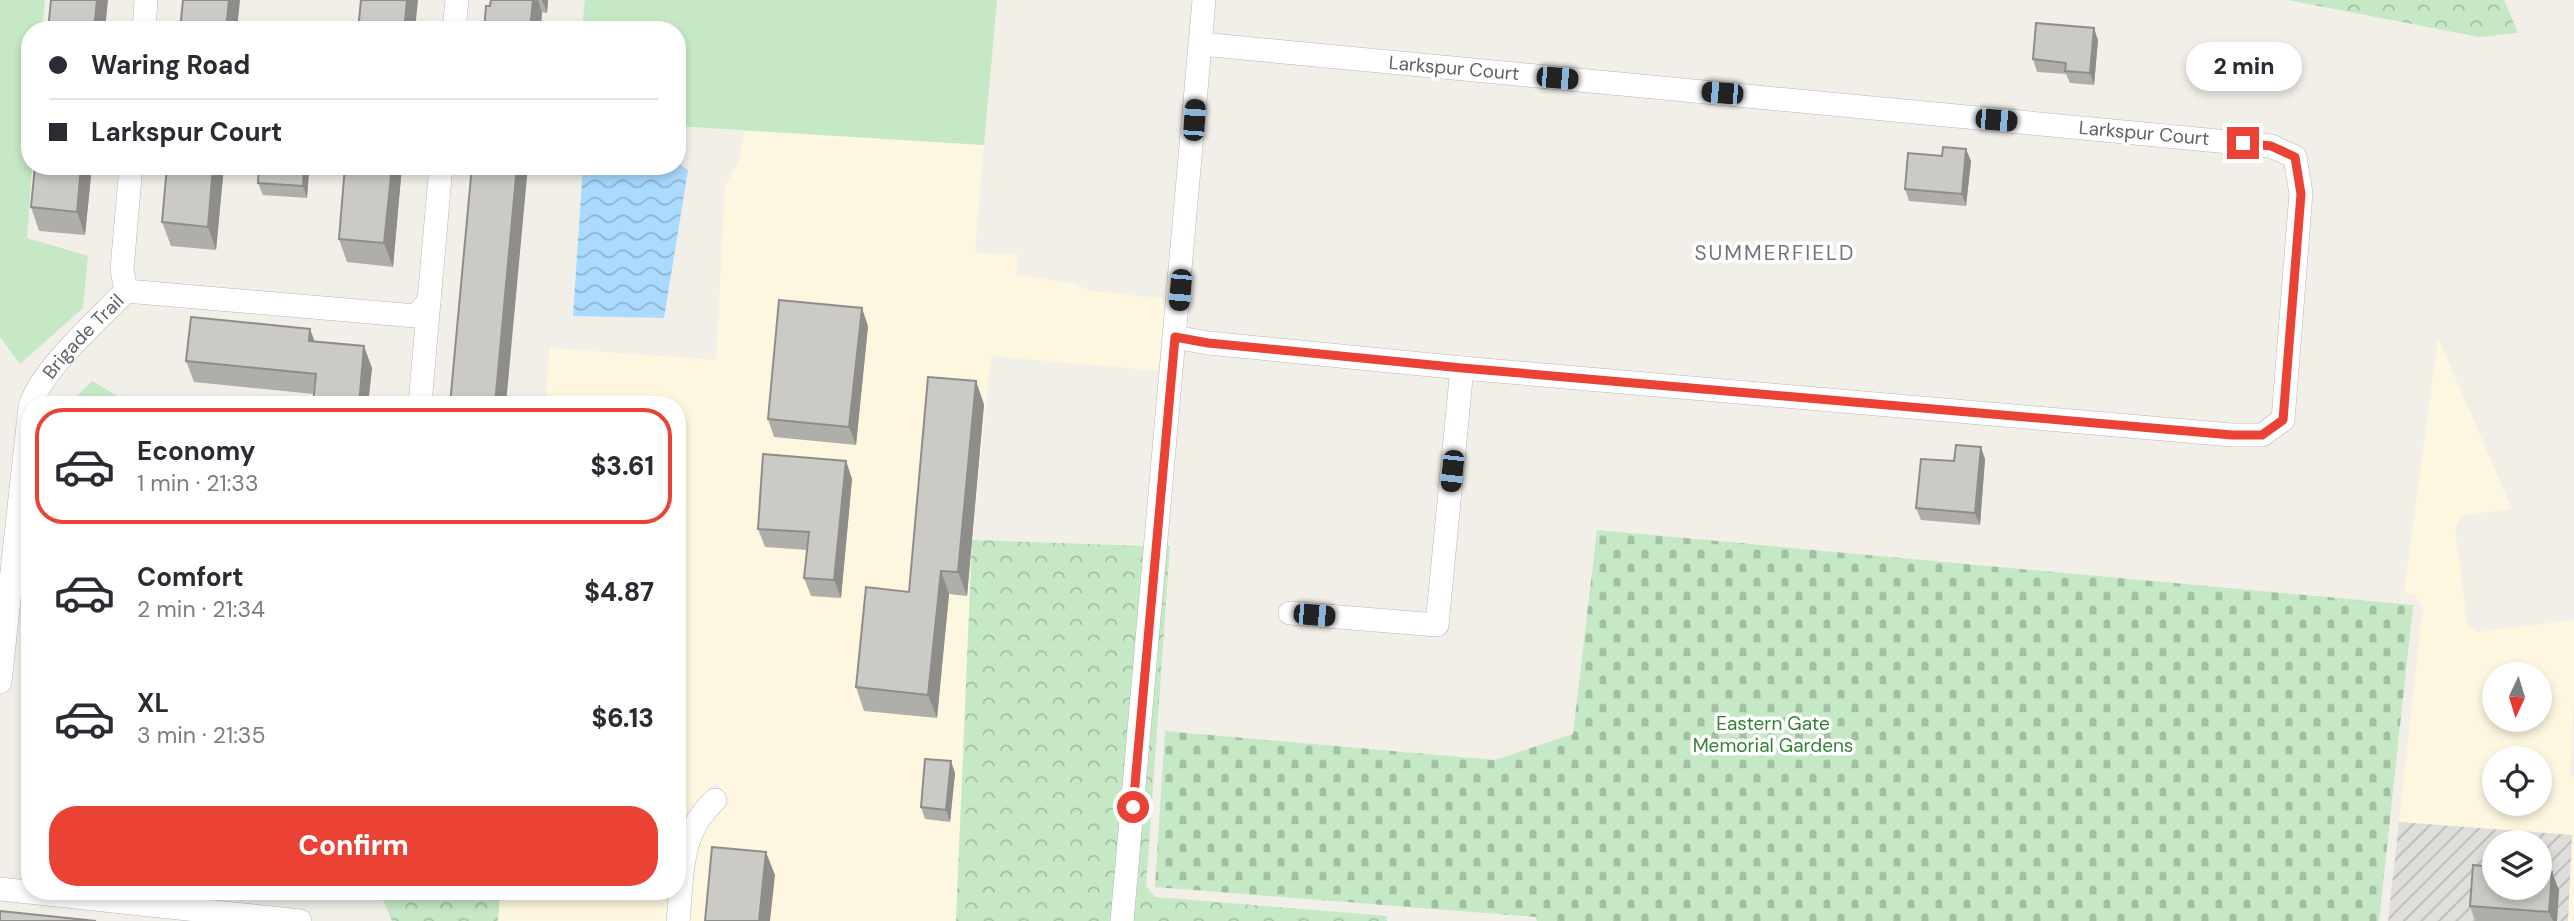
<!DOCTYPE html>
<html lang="en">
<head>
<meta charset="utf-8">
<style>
	:root { --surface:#fff; --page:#f2f2f3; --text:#2b2b33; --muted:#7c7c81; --line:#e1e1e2; --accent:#ea4335 }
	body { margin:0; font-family:"DM Sans",sans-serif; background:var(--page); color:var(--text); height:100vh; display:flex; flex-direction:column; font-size:26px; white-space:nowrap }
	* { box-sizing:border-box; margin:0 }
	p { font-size:23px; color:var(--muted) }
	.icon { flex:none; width:38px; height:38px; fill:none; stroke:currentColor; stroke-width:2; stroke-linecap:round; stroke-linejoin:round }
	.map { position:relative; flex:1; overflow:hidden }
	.side { position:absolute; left:21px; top:396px; width:665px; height:504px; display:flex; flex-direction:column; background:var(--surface); border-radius:28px; box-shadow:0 4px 10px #0003 }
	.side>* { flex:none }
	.guide { position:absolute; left:21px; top:21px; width:665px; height:154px; border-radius:28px; box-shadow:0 4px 10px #0003; display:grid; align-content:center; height:154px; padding:0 28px; background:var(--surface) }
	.needle { width:46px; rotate:184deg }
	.controls { position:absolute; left:2482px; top:662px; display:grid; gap:14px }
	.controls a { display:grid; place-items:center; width:70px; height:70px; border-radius:50%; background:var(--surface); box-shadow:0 4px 10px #0003; font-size:35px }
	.end { position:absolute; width:32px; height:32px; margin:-16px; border:9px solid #ea4335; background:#fff; box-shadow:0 0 0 4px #fff }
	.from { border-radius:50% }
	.bubble { position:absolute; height:49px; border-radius:24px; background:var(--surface); box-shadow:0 4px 10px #0003; font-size:23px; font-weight:800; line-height:49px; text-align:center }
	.car { position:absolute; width:21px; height:42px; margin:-21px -10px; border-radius:9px; box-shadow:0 0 5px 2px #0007; background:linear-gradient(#222 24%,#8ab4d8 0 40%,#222 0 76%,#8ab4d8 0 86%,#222 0) }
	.guide b { display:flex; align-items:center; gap:24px; height:66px; font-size:26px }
	.guide b+b { border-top:2px solid var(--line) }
	.guide i { width:18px; height:18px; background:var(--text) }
	ul { padding:12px 0 0; list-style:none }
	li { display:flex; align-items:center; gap:21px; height:116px; margin:0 14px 10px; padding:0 14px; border:4px solid transparent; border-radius:28px }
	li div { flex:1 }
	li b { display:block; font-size:26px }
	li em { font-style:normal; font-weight:800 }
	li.on { border-color:var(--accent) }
	li>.icon { width:63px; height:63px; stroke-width:1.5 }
	.button { display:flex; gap:14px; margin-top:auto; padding:14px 28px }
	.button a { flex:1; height:80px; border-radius:28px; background:var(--accent); color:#fff; font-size:28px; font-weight:800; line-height:80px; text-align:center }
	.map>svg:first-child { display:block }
</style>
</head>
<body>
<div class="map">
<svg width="2574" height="921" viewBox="0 0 2574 921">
	<defs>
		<pattern id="industrial-furrows" width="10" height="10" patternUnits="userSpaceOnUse" patternTransform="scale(1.75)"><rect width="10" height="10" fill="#e0deda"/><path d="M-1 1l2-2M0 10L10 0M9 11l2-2" fill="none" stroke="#b9b8b5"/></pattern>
		<pattern id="forest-crowns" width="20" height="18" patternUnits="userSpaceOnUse" patternTransform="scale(1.75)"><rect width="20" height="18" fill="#c5e8c5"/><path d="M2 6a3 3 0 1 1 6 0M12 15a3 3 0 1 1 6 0" fill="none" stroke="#a3c0a4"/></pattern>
		<pattern id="cemetery-stones" width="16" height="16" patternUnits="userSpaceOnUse" patternTransform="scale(1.75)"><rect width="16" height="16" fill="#c5e8c5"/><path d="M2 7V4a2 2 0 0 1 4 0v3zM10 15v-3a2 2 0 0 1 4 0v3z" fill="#a3c0a4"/></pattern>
		<pattern id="water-waves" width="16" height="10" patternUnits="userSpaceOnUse" patternTransform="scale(1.75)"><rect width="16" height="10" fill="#aadaff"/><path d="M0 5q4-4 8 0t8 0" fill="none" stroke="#8eb4d2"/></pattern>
	</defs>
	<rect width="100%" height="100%" fill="#f1efe8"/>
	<path fill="#fef7e0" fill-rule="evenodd" d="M744,131L984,145L975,253L1018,255L1016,275L1071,283L1090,291L1168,299L1162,371L991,356L972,540L956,921H689L697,844L703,832L730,802L717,783L700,798L686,816L677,837V404H545L550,348L716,360L725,186L738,164Z
		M2438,338L2512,509L2463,515L2455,528L2467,623L2477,632L2574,620V700L2570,776L2574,777V921H2568L2571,835L2399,822L2423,606L2414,594L2404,593ZM2494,674H2539V719H2494ZM2494,758H2539V803H2494Z
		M501,891H671L668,921H498Z"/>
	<path fill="url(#industrial-furrows)" fill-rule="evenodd" d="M2399,822L2572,835L2568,921H2388ZM2494,842H2539V887H2494Z"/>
	<path fill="#c5e8c5" d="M0,0H45L42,30H30V166H32L27,238L88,256L83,308L20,364L0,337Z
		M585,0H997L984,145L677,126V30H582Z"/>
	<path fill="url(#forest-crowns)" d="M2288,0H2504L2518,33L2479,37Z
		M92,381L131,404H69Z
		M972,540L1146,546L1111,921H956Z
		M1167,546H1170L1146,886L1155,897L1387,916V921H1133Z
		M332,891H500L498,921H392L382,898L332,894Z"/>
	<path fill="url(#cemetery-stones)" d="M1597,530L2413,605L2379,921H1537L1536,917L1155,887L1165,731L1495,760L1573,734Z"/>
	<path fill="url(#water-waves)" d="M677,162L688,170L664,318L573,316L583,166H677Z"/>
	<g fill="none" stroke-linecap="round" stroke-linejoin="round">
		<defs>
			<g id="street">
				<path d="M144,30L146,0"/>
				<path d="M454,30L457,0"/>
				<path d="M126,291L416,316L429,301L441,166"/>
				<path d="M1175,337L1208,343L1462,368L2232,435H2262L2283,420L2301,193L2295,157L2271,146L1201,44"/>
				<path id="s1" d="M31,404C43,368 98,320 126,291L122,269L131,166"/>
				<path d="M420,404L429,301"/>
				<path d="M1290,613L1437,625L1462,368"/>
				<path d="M0,682L30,407"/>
				<path d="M0,889L300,921"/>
				<path d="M678,921C683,875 678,834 715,800"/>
				<path d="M1122,921L1204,0"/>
			</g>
		</defs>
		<use href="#street" stroke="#b5b8bc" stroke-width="24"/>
		<use href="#street" stroke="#fff" stroke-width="23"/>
	</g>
	<path fill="#afaea9" d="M491,0H548L547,13L490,6Z
		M2098,40L2094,85L2070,83L2066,74L2037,72L2033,59Z
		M1942,156L1971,161L1966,206L1909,201L1905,189Z
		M35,166H92L85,235L39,231L31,207Z
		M224,166L216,250L171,246L162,222Z
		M259,166H308L309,171L307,198L263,195L258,183Z
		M345,166H402L393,267L347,262L339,239Z
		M868,326L856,445L774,437L768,419Z
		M315,342L372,368L368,404H313L314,394L194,382L186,361Z
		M984,404L967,596L949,594L937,718L864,711L856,687L909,592Z
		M1985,459L1980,525L1921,520L1916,508Z
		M846,461L852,479L841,598L811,596L804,578L807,550L765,547L758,529Z
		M955,773L950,822L925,819L921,807Z
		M2559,890L2557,921H2475L2470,906Z"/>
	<path fill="#8f8d8a" d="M97,0H108L105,30H94Z
		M229,0H240L237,30H226Z
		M407,0H418L415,30H404Z
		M533,0H538L542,13L541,30H530Z
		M542,0H548L547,13Z
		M2094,28L2098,40L2094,85L2090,73Z
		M1966,149L1971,161L1966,206L1962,194Z
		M81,166H92L85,235L77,212Z
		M213,166H224L216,250L208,227Z
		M304,166H308L309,171L307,198L303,186Z
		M392,166H402L393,267L384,243Z
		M517,166H528L506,404H495Z
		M862,308L868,326L856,445L849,427Z
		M310,329L318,350L309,341Z
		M364,346L372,368L368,404H359Z
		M976,381L984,404L967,596L958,572Z
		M1981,447L1985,459L1980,525L1975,513Z
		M846,461L852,479L841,598L834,580Z
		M941,571L949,594L937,718L928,695Z
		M951,761L955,773L950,822L946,810Z
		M766,852L775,875L770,921H759Z
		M2552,872L2559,890L2557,921H2553L2549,912Z"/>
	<path fill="#cccac5" stroke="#8f8d8a" stroke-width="2" d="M51,0H97L94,30H48Z
		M183,0H229L226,30H180Z
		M361,0H407L404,30H358Z
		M491,0H533L530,30H484L486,6H490Z
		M2036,23L2094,28L2090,73L2065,71L2066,63L2033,59Z
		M1943,147L1966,149L1962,194L1905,189L1908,153L1942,156Z
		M35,166H81L77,212L31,207Z
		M167,166H213L208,227L162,222Z
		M259,166H304L303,186L258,183Z
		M345,166H392L384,243L339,239Z
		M472,166H517L495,404H450Z
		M779,300L862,308L849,427L768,419Z
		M191,317L310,329L309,341L364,346L359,404H313L316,374L186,361Z
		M928,377L976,381L958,572L941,571L928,695L856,687L866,587L909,592Z
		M1956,445L1981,447L1975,513L1916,508L1921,459L1954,461Z
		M763,454L846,461L834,580L804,578L809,532L758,529Z
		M925,759L951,761L946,810L921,807Z
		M712,847L766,852L759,921H705Z
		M2473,865L2494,867V887H2539V871L2552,872L2549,912L2470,906Z
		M0,911L96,921H0Z"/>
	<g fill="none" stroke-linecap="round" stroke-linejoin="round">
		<path stroke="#ea4335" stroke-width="9" d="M1133,807L1175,337L1208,343L1462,368L2232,435H2262L2283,420L2301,194L2295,157L2271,146L2243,143"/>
	</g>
	<g text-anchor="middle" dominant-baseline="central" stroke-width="7" stroke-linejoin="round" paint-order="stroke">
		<g font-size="19" fill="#5f6368" stroke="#fff">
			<text transform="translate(1454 68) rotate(5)">Larkspur Court</text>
			<text transform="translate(2144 133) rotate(5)">Larkspur Court</text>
			<text stroke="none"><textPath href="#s1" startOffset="86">Brigade Trail</textPath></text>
		</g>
		<g font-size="19" fill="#348238" stroke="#fff">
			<text x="1773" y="723">Eastern Gate<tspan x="1773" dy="22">Memorial Gardens</tspan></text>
		</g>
		<g font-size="21" letter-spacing="2" fill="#70757a" stroke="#fff">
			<text x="1775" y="253">SUMMERFIELD</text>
		</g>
	</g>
</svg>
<div class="controls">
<a><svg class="needle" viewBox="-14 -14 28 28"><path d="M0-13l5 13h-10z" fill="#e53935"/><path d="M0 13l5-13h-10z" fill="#7c7c81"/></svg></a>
<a><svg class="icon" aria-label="locate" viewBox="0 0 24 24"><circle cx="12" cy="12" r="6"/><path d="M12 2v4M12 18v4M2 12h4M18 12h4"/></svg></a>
<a><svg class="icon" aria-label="layers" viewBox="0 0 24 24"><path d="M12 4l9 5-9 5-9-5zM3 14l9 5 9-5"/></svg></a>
</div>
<i class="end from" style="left:1133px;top:807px"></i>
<i class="end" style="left:2243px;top:143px"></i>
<div class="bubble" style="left:2186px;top:42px;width:116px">2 min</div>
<i class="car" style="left:1557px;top:78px;rotate:95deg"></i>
<i class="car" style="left:1722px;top:93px;rotate:275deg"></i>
<i class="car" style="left:1194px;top:120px;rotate:4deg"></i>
<i class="car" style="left:1996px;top:120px;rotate:95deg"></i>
<i class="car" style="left:1180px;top:290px;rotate:185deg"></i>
<i class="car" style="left:1452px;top:471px;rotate:186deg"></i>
<i class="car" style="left:1314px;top:615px;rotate:95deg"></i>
<div class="guide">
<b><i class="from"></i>Waring Road</b>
<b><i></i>Larkspur Court</b>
</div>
<section class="side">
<ul>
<li class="on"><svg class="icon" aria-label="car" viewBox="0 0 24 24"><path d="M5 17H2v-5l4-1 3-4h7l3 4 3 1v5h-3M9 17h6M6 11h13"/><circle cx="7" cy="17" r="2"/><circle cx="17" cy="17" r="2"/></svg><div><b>Economy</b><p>1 min · 21:33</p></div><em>$3.61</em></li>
<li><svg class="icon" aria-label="car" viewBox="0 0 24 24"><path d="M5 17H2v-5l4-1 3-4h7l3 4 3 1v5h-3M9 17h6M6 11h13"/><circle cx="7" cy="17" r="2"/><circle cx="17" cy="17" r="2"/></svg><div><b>Comfort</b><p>2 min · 21:34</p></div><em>$4.87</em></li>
<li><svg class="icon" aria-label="car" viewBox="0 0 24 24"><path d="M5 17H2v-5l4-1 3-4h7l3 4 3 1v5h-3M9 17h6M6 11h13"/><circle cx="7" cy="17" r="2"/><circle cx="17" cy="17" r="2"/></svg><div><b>XL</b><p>3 min · 21:35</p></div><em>$6.13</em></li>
</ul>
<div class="button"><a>Confirm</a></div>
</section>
</div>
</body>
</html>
